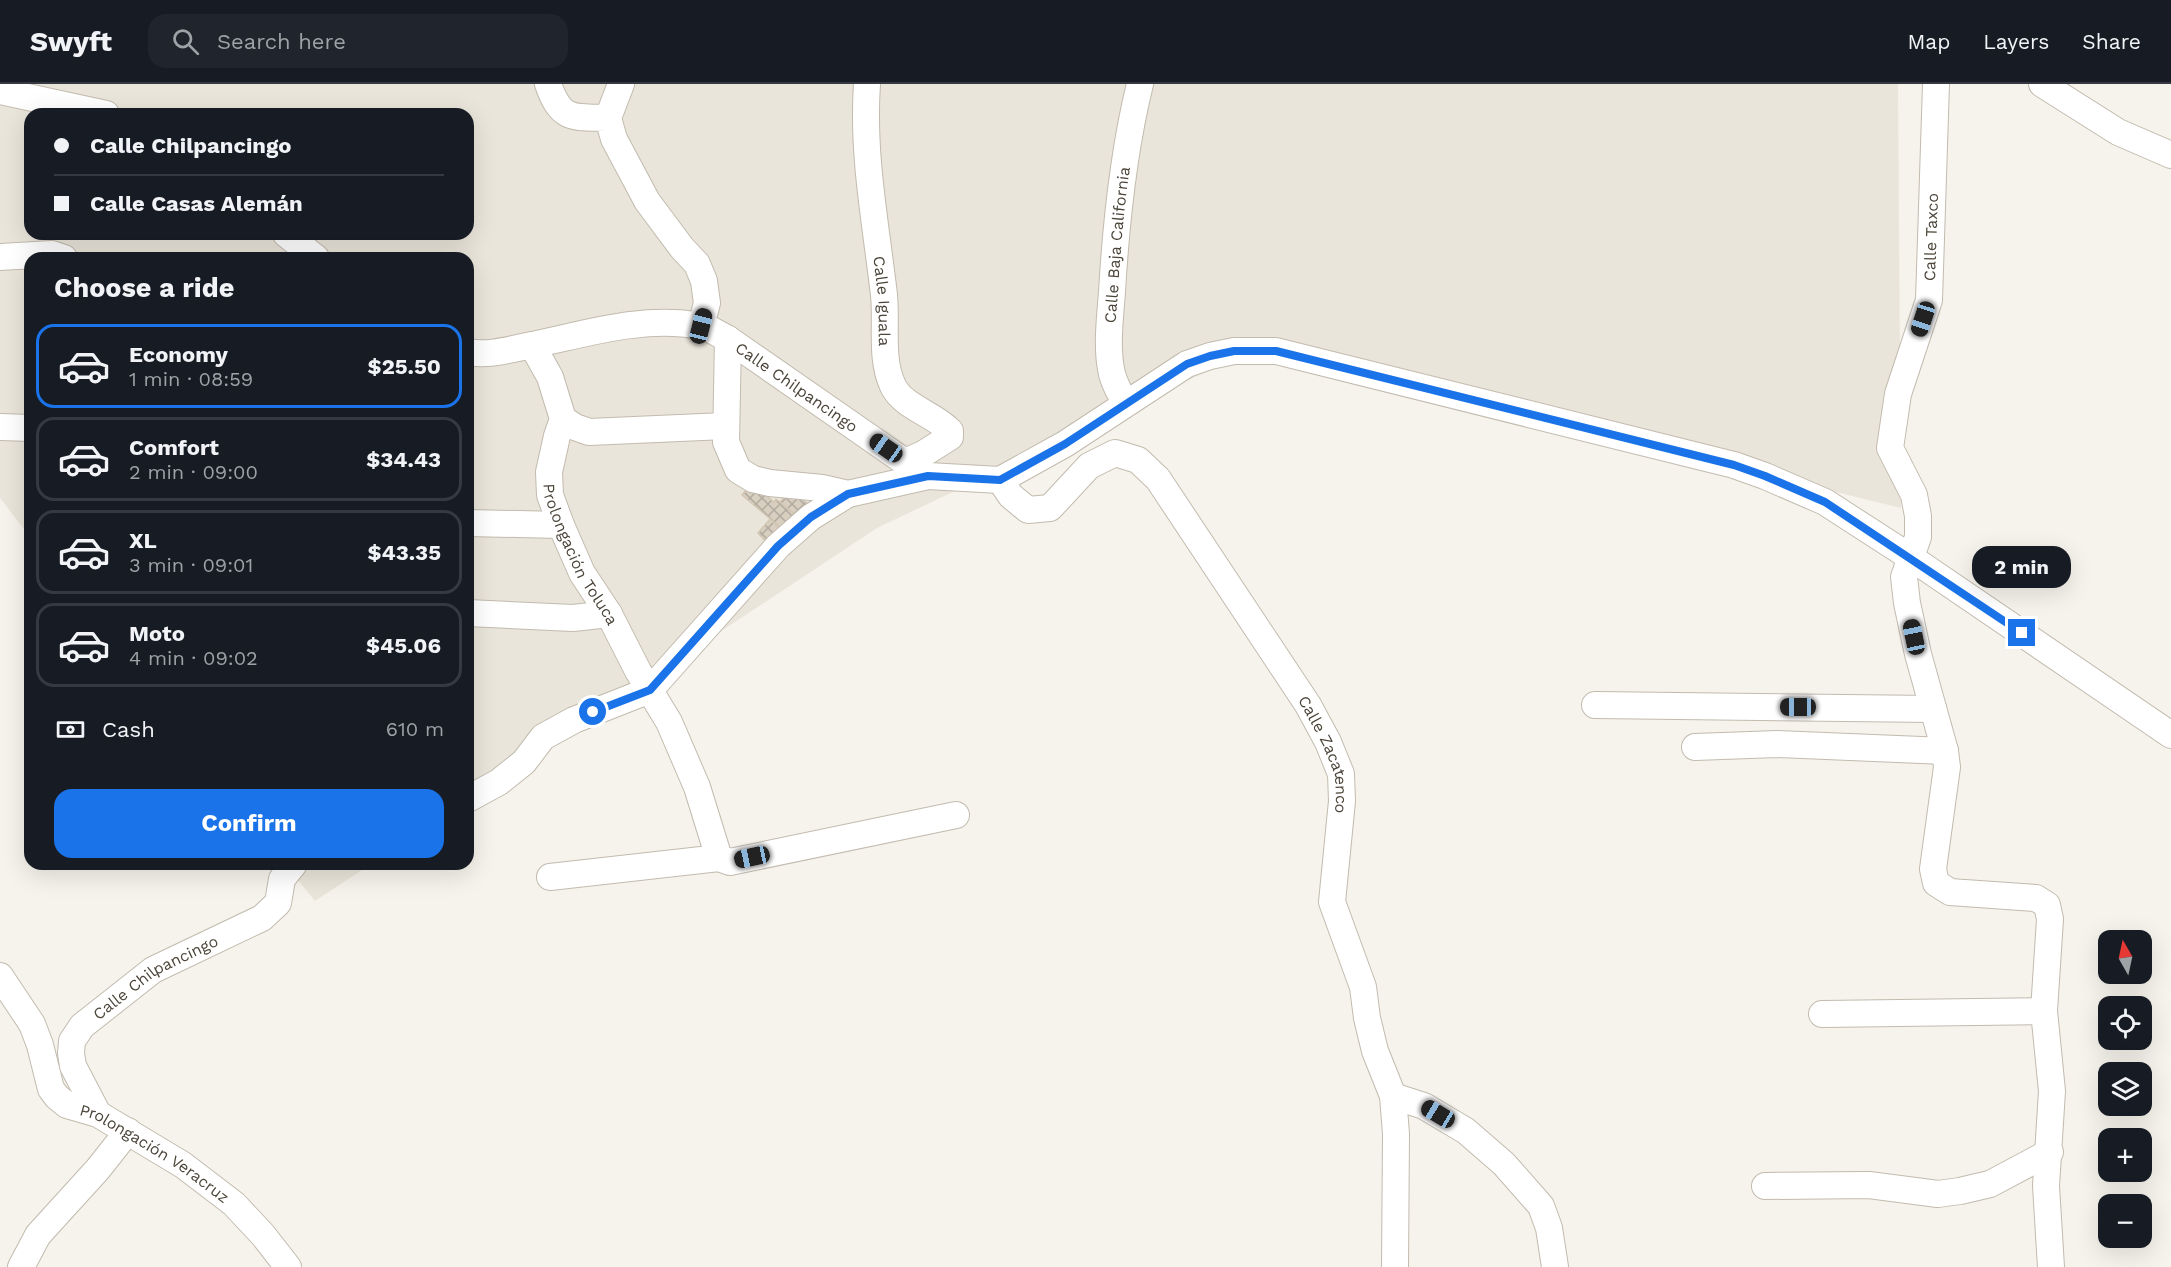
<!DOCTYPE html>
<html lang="en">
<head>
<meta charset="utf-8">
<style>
	:root { --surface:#171b24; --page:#20242c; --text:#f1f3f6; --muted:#9ea1a6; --line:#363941; --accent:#1a73e8 }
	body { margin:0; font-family:"Work Sans",sans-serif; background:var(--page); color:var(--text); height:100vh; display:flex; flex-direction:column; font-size:22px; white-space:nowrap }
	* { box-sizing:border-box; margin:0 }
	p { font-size:20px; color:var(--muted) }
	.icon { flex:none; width:33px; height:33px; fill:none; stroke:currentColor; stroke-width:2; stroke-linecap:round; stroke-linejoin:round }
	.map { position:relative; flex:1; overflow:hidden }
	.panel { position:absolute; left:24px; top:168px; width:450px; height:618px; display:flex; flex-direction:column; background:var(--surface); border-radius:18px; box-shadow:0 6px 24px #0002 }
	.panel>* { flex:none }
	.guide { position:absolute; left:24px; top:24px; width:450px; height:132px; border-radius:18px; box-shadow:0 6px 24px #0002; display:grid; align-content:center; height:132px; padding:0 30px; background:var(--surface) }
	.needle { width:39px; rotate:351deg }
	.controls { position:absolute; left:2098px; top:846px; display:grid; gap:12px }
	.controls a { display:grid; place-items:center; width:54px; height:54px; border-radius:12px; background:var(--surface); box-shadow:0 6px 24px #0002; font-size:30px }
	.end { position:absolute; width:27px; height:27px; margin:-14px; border:8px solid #1a73e8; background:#fff; box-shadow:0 0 0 3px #fff }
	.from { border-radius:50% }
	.bubble { position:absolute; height:42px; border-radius:18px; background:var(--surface); box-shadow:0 6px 24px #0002; font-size:20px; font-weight:700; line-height:42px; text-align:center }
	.car { position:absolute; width:18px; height:36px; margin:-18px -9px; border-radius:8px; box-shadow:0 0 4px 2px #0007; background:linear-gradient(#222 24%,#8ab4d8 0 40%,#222 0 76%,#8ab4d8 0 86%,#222 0) }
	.guide b { display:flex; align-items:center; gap:21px; height:57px; font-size:22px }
	.guide b+b { border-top:2px solid var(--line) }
	.guide i { width:15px; height:15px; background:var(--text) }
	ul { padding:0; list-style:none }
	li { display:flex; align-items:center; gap:18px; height:84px; margin:0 12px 9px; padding:0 18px; border:3px solid var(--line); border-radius:18px }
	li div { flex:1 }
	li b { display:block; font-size:22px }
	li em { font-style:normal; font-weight:700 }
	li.current { border-color:var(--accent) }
	li>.icon { width:54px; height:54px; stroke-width:1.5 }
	h2 { padding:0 30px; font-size:27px; line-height:72px }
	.pay { display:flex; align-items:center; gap:15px; height:66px; padding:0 30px; font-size:22px }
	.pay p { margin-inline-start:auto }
	.cta { display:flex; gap:12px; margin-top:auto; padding:12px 30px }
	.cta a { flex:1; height:69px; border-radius:18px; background:var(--accent); color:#fff; font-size:24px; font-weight:700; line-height:69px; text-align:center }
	header { display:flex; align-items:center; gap:36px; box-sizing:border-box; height:84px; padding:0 30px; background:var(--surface); border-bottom:2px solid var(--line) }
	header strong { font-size:28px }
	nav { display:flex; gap:33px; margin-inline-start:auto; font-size:21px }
	.search { width:420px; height:54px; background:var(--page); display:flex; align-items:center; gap:15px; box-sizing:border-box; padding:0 21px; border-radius:18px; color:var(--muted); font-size:22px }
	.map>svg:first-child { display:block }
</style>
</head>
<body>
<header>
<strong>Swyft</strong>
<div class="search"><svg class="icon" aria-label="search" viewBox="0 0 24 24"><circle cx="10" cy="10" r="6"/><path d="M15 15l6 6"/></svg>Search here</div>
<nav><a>Map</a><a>Layers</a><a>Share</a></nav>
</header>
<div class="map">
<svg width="2171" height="1183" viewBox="0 0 2171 1183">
	<defs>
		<pattern id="building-cross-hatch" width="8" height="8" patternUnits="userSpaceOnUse" patternTransform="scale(1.5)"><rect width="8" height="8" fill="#d8cfc1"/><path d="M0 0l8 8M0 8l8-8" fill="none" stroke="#b1aa9e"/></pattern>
	</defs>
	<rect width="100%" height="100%" fill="#f6f3ec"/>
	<path fill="#eae5da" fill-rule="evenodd" d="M0,0H1898L1901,424L1254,265L877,444L468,715V174H30V453L0,414ZM30,30H468V150H30Z
		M285,780H371L315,817Z"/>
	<path fill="url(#building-cross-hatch)" stroke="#d3c7b4" stroke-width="1.5" d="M752,399L774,418L776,415L800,435L787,449L742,411Z
		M791,406L814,425L803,437L780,418Z
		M770,435L785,450L771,463L758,449Z"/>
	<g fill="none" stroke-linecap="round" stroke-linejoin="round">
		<defs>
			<g id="minor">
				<path d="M548,0C561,37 572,33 608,34L614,55L647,117L682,164L697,180L704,197L707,219L701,242"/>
				<path id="s1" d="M867,0C862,71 876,141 884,211C887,240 880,275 893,302C903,323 934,330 950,347V353L923,370L905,378"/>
				<path d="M1936,0L1929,216L1898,310L1890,364L1914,411L1918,432V453L1904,493L1907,519L1918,570L1945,667L1947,683L1933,785L1936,799L1950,808L2036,814L2047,821L2050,835L2044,927L2052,1007L2046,1102L2051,1183"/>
				<path d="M2042,0L2118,48L2171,71"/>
				<path d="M0,7L106,30"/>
				<path d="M608,34L621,0"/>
				<path d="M286,150L316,174"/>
				<path d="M0,173L52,170L64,174"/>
				<path d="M728,255L726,358L738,386L753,395L770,399L822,404L848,410L928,392"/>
				<path id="s2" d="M532,261L550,293L563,335L557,352L549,388L550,411L561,441L582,489L609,530L638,587L669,638L697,703L719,774L730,778L956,731"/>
				<path id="s3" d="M468,268C487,272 508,266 527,262C583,251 642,231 700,242C709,243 720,251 728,255L905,378L928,392L1000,396L1065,360L1187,280L1210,272L1234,267H1276L1734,381L1765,392L1825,418L1910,473L2171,651"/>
				<path id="s4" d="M1126,319C1120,310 1115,301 1112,290C1106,264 1110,235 1112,208C1116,138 1123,69 1140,0"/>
				<path d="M563,335L575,343L589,348L725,342"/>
				<path d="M0,343L30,344"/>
				<path id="s5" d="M1000,396L1011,412L1028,426L1050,424L1089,382L1115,369L1138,376L1158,395L1308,621L1328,658L1341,690L1342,717L1332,818L1363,903L1367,934L1375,967L1393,1012L1396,1050L1395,1183"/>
				<path d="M468,439L561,441"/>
				<path d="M468,529L573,534L609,530"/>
				<path d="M1595,621L1933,625"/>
				<path d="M1695,663L1777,660L1945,667"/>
				<path d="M468,715L499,698L524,678L543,653L574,636L650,606L778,462L811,433L848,410"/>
				<path d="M550,793L719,774"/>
				<path id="s6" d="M0,892L32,940L40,961L51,1005L57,1013L67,1021L98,1030L183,1081L234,1120L263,1151L288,1183"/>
				<path d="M1822,930L2044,927"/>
				<path d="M1393,1012L1424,1022L1466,1047L1504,1080L1541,1122L1549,1144L1555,1183"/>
				<path id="s7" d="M98,1030L73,982L71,969L72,957L82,942L153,886L262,834L278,819L282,795L294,780"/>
				<path d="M1765,1102L1869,1101L1938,1110L1960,1107L1990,1100L2050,1068"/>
				<path d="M21,1183L38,1151L98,1085L128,1047"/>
			</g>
		</defs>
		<use href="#minor" stroke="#c2bbae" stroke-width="28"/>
		<use href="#minor" stroke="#fff" stroke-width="26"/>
	</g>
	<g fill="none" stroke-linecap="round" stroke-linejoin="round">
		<path stroke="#1a73e8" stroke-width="8" d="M593,628L650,606L778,462L811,433L848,410L928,392L1000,396L1065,360L1187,280L1210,272L1234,267H1276L1734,381L1765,392L1825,418L2022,549"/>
	</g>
	<g text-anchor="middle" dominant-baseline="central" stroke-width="6" stroke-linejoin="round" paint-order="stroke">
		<g font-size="16" fill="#4b4439" stroke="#fff">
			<text transform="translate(1931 153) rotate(-88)">Calle Taxco</text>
			<text stroke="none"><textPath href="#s4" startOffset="162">Calle Baja California</textPath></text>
			<text stroke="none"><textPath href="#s1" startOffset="218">Calle Iguala</textPath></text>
			<text stroke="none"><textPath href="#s3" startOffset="350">Calle Chilpancingo</textPath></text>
			<text stroke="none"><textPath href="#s2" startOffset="225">Prolongación Toluca</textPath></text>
			<text stroke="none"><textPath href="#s5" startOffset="526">Calle Zacatenco</textPath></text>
			<text stroke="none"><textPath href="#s7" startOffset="186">Calle Chilpancingo</textPath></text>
			<text stroke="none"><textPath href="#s6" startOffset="249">Prolongación Veracruz</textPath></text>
		</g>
	</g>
</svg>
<div class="controls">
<a><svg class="needle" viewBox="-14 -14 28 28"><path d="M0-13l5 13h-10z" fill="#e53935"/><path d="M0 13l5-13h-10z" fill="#9ea1a6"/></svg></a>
<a><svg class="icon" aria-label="locate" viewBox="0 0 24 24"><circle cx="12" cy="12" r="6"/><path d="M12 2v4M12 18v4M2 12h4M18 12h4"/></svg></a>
<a><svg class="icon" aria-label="layers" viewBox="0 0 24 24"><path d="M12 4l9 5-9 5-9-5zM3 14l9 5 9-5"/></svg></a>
<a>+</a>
<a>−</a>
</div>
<i class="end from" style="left:593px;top:628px"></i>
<i class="end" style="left:2022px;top:549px"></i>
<div class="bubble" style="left:1972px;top:462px;width:99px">2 min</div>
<i class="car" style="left:1923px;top:235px;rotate:198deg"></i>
<i class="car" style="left:701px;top:242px;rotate:14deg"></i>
<i class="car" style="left:886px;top:364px;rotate:305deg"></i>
<i class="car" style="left:1914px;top:553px;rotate:348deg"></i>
<i class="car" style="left:1798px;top:623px;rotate:270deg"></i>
<i class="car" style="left:752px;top:773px;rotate:258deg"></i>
<i class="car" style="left:1438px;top:1030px;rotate:301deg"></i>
<div class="guide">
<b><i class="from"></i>Calle Chilpancingo</b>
<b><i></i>Calle Casas Alemán</b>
</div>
<section class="panel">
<h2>Choose a ride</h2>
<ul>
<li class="current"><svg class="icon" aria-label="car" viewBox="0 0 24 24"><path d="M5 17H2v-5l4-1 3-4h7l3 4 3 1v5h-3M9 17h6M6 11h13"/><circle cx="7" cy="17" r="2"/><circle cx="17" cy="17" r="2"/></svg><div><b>Economy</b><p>1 min · 08:59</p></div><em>$25.50</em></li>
<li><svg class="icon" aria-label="car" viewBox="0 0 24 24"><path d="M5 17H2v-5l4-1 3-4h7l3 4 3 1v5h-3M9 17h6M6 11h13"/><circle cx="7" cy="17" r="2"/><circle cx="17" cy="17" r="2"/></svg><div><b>Comfort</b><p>2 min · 09:00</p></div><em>$34.43</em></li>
<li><svg class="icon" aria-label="car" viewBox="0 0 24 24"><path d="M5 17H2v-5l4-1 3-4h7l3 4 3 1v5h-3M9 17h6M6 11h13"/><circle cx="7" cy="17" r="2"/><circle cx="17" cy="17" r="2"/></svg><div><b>XL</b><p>3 min · 09:01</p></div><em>$43.35</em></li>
<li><svg class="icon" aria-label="car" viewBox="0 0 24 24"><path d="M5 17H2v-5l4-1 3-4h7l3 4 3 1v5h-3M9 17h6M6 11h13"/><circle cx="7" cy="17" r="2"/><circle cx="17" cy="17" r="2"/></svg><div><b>Moto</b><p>4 min · 09:02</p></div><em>$45.06</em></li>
</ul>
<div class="pay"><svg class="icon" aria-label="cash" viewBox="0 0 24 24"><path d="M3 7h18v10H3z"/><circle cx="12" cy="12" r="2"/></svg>Cash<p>610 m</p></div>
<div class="cta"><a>Confirm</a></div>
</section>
</div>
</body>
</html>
